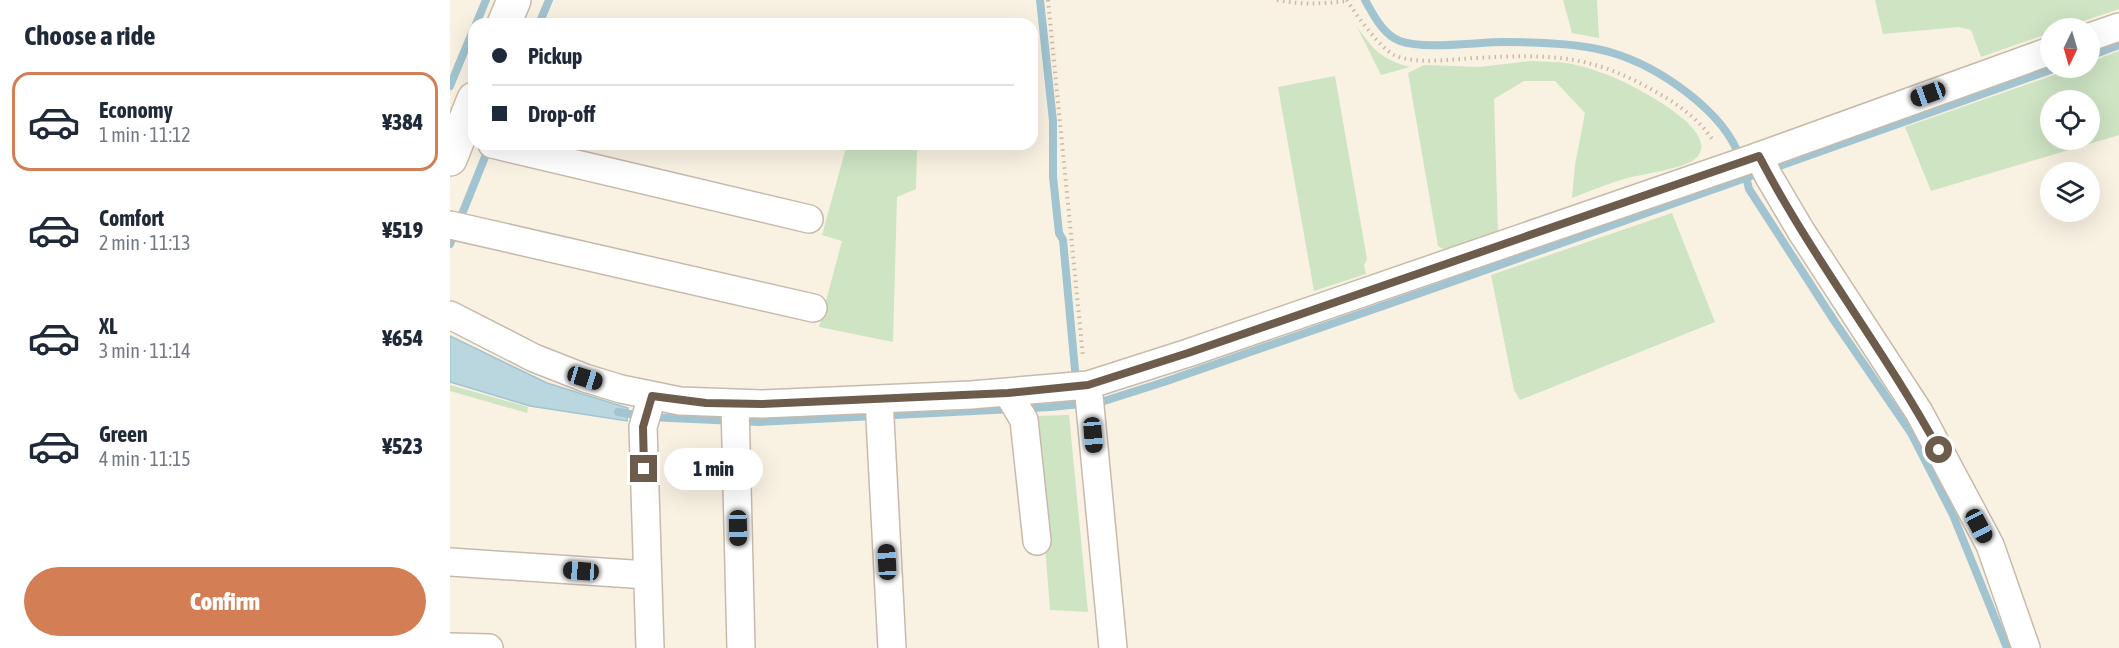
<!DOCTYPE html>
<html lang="en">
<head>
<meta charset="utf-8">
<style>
	:root { --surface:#fff; --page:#f6f6f7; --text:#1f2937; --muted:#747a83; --line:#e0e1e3; --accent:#d47e56 }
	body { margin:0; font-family:"Asap Condensed",sans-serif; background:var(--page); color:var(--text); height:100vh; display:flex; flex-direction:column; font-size:22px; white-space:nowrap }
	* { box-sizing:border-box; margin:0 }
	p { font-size:20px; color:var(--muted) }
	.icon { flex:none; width:33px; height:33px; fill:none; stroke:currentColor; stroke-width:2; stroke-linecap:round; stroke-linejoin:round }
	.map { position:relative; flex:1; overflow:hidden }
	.details { display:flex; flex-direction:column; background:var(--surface); width:450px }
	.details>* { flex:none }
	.banner { position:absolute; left:18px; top:18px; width:570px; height:132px; border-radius:18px; box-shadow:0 6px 24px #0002; display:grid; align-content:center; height:132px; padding:0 24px; background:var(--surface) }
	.needle { width:39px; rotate:185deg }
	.fabs { position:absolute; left:1590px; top:18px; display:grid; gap:12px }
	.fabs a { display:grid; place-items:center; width:60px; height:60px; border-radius:50%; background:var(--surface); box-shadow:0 6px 24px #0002; font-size:30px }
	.end { position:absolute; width:27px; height:27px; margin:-14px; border:8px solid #6d5b4c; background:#fff; box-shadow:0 0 0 3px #fff }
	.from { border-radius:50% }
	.bubble { position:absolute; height:42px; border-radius:21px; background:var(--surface); box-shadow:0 6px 24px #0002; font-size:20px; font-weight:800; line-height:42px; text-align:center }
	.car { position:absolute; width:18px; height:36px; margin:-18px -9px; border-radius:8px; box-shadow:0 0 4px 2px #0007; background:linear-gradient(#222 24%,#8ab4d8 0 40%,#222 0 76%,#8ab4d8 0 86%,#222 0) }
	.banner b { display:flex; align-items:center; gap:21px; height:57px; font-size:22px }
	.banner b+b { border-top:2px solid var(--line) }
	.banner i { width:15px; height:15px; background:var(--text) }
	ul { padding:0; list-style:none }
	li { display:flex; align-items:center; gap:18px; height:99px; margin:0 12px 9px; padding:0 12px; border:3px solid transparent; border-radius:18px }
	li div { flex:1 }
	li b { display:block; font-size:22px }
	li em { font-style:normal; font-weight:800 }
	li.on { border-color:var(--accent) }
	li>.icon { width:54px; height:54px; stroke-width:1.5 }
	h2 { padding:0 24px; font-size:27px; line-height:72px }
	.cta { display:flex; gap:12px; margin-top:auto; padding:12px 24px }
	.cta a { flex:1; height:69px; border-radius:36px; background:var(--accent); color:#fff; font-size:24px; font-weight:800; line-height:69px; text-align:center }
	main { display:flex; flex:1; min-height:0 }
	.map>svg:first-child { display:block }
</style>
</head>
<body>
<main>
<section class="details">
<h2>Choose a ride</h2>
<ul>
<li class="on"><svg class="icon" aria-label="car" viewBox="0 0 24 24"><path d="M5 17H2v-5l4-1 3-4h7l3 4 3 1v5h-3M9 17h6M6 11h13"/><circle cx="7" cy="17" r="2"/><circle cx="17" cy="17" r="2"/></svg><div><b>Economy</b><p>1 min · 11:12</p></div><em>¥384</em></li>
<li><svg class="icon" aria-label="car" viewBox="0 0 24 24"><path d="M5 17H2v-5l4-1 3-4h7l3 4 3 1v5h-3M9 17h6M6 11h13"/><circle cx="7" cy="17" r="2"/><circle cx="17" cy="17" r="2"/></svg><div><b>Comfort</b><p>2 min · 11:13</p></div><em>¥519</em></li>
<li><svg class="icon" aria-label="car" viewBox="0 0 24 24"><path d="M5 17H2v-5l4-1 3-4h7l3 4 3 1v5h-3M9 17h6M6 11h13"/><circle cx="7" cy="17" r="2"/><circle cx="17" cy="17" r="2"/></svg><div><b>XL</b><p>3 min · 11:14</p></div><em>¥654</em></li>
<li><svg class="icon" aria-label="car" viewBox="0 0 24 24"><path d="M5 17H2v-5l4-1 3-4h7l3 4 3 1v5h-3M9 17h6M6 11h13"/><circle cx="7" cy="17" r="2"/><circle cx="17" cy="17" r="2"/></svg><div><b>Green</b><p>4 min · 11:15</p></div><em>¥523</em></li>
</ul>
<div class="cta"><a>Confirm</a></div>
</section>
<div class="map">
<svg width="1669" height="648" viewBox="0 0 1669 648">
	<rect width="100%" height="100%" fill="#f9f2e3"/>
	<path fill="#cee4c3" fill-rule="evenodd" d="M1113,0H1147L1149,38L1122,33Z
		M1425,0H1669V9L1613,28H1600V33L1531,57L1521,30L1509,27L1433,34Z
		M907,27C924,50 930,59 960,67L931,75Z
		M1669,51V135L1481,191L1455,127L1624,68H1640V62ZM1600,100H1640V140H1600Z
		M1080,61C1095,62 1112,61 1126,65C1142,69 1160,75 1174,82C1192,91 1275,133 1245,159C1233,169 1191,174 1174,179C1157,184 1140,191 1122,198L1125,165L1135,113L1105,81H1074L1044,99L1048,234L993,249L988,246L958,73L974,65L1029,67Z
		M885,76L917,259L914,265L916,274L864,291L828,87Z
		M397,144H440L467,150L466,189L447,197L443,342L369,327L392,241L372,235Z
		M1222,213L1265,322L1070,400L1064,390L1041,275Z
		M0,385L78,407L77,413L0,391Z
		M619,415L638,612L600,610L585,416Z"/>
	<path fill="#bad6df" stroke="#a2c4d0" stroke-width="1.5" d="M0,336L97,383L178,408L177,421L80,406L0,382Z"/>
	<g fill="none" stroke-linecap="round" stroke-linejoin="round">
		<path stroke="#a2c4d0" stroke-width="8" d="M590,0L603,121V177L609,233L613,240L625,370
			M915,0C923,14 933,35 950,41C974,50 1027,42 1054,42C1087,42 1133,43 1163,53C1209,67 1274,111 1290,158
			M26,24L36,0
			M89,24L99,0
			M1640,56L1669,45
			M0,86L24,28
			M1295,173L1299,189L1385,322L1461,433L1503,515L1557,648
			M0,244L39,147
			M168,412L198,417L309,422L601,407L651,402L714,382L979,290L1606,68"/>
		<defs>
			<path id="street" d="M1640,37L1669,27
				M42,144L359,219
				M1309,156L1318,175L1351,231L1469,412L1540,545L1576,648
				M0,225L363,308
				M0,315L84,358L135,378L171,389L230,401L312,404L521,395L638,385L738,353L1301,159L1600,51
				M638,385L663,648
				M558,393L574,420L587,541
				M429,399L442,648
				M285,404L291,648
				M0,562L197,575
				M0,647L39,648
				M200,648L193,427L202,396"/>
			<path id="secondary" d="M54,24L64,0
				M0,159L24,99"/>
		</defs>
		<use href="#street" stroke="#c8baab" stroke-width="30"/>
		<use href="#secondary" stroke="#cbbbaa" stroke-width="36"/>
		<path stroke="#cfb7a2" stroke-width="4" stroke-dasharray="1.5 4.5" stroke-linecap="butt" d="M598,0L633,357
			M827,0C851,5 872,4 897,1
			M897,0C906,15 929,47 944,55C965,65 1003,59 1026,58C1099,54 1141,54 1206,92C1228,104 1251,121 1264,142"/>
		<use href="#street" stroke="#fff" stroke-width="27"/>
		<use href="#secondary" stroke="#fff" stroke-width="33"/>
	</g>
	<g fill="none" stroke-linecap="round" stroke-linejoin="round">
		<path stroke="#6d5b4c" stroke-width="8" d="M194,469L193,427L202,396L256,403L312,404L558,393L638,385L738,353L1309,156C1362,258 1434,349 1489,450"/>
	</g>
</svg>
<div class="fabs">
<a><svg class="needle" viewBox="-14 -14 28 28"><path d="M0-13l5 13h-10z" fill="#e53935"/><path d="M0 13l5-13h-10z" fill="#747a83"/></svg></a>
<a><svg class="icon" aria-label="locate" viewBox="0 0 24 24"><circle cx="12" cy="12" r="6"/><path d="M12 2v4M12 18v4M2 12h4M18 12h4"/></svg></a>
<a><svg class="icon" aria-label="layers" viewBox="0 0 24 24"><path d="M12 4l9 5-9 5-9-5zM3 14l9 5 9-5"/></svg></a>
</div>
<i class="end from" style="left:1489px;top:450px"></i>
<i class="end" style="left:194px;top:469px"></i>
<div class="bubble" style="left:214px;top:448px;width:99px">1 min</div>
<i class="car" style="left:1478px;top:94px;rotate:250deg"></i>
<i class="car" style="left:135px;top:378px;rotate:107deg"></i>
<i class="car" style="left:643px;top:435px;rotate:175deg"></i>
<i class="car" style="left:1529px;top:526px;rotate:152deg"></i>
<i class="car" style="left:288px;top:528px;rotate:179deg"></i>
<i class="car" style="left:437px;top:562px;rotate:357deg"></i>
<i class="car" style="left:131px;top:571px;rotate:274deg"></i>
<div class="banner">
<b><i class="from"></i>Pickup</b>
<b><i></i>Drop-off</b>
</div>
</div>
</main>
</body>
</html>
